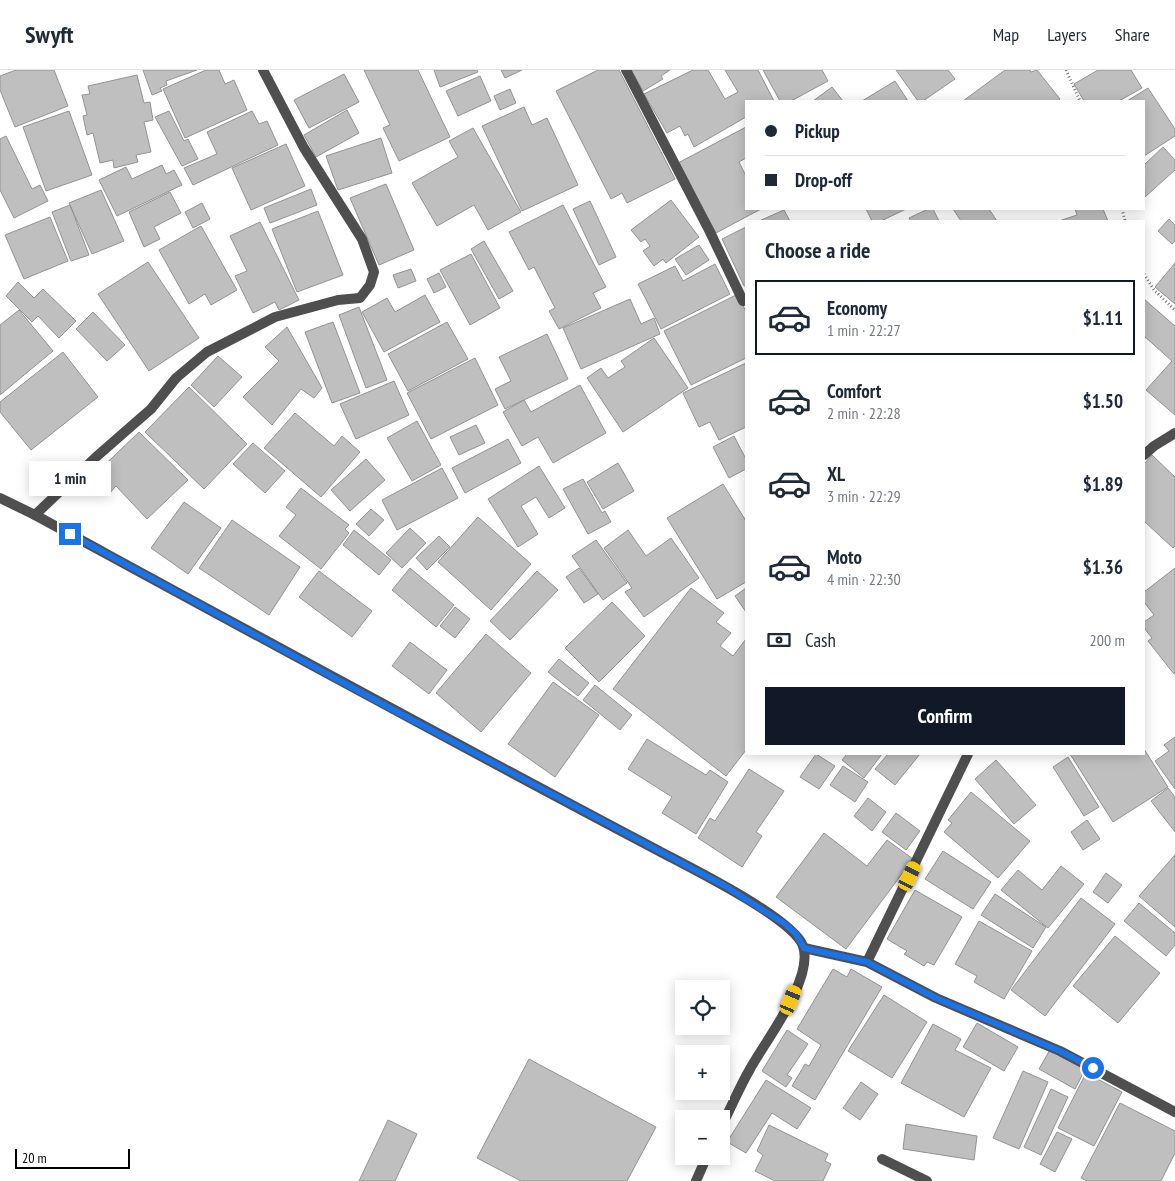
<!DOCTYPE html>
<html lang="en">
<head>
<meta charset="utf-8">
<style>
	:root { --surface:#fff; --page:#f2f2f3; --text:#1f2937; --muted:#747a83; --line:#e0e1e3; --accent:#111827 }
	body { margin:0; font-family:"PT Sans Narrow",sans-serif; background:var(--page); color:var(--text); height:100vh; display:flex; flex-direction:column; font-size:19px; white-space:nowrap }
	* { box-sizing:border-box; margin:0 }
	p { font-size:16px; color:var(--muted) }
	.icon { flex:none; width:28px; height:28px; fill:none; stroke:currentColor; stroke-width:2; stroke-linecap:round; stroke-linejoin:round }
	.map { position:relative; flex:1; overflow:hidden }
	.details { position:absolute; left:745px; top:150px; width:400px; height:535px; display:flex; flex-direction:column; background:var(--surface); border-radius:0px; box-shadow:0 2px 12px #0003 }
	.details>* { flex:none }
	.hud { position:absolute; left:745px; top:30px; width:400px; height:110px; border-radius:0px; box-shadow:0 2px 12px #0003; display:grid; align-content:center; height:110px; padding:0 20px; background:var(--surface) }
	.fabs { position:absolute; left:675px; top:910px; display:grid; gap:10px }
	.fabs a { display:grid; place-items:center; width:55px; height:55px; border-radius:0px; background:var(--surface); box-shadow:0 2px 12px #0003; font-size:25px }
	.scale { position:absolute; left:15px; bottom:12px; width:115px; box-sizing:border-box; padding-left:5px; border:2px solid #000; border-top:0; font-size:14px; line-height:18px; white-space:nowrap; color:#000; -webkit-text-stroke:4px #fff; paint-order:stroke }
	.end { position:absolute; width:22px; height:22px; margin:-11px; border:6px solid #1a73e8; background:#fff; box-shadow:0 0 0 2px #fff }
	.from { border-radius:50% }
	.bubble { position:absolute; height:35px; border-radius:0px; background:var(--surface); box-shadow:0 2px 12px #0003; font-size:16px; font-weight:700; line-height:35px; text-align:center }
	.car { position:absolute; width:15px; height:30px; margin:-15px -8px; border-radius:6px; box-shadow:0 0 4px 1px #0007; background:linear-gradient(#f5c518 24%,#345 0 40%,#f5c518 0 76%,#345 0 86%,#f5c518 0) }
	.hud b { display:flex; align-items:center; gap:18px; height:48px; font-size:19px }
	.hud b+b { border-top:1px solid var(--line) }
	.hud i { width:12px; height:12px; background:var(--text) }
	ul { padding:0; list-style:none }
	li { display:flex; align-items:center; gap:15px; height:75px; margin:0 10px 8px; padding:0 10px; border:2px solid transparent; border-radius:0px }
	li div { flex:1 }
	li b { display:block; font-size:19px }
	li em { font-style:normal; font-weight:700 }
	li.selected { border-color:var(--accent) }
	li>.icon { width:45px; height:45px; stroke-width:1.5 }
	h2 { padding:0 20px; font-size:22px; line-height:60px }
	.pay { display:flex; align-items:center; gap:12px; height:55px; padding:0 20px; font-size:19px }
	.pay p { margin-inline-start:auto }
	.primary-button { display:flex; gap:10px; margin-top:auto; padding:10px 20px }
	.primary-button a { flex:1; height:58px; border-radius:0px; background:var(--accent); color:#fff; font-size:20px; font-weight:700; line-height:58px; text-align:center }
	header { display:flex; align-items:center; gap:30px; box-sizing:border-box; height:70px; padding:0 25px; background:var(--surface); border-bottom:1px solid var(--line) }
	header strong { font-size:24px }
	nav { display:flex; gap:28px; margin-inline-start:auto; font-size:18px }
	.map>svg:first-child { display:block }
</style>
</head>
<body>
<header>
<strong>Swyft</strong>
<nav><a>Map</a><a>Layers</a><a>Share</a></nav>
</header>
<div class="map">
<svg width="1175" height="1111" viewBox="0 0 1175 1111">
	<rect width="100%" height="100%" fill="#fff"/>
	<path fill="#bfbfbf" stroke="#939393" d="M16,0H54L68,36L15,57L0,20V6Z
		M143,0H197L166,11L167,15L160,18L162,21L152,25Z
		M206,0H219L225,14L234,10L247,40L185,68L163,19Z
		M364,0H418L450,67L399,91L383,58L390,55Z
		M434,0H477L478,2L440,17Z
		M501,0H522L505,8Z
		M598,0H619L675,109L627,133L622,123L611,129L556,21Z
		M631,0H670L661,6L663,9L643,21Z
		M693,0H708L725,29L738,22L725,0H758L774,31H746V47L694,77L688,64L685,66L680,56L667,63L644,24Z
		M763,0H822L828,11L791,31H780Z
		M896,0H948L955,9L923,31H918Z
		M1005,0H1030L1031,2L1037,0L1060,29L1058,31H963Z
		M1098,0H1131L1142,18L1119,31H1084L1074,14Z
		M344,4L359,32L309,58L294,30Z
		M137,5L144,33L150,32L153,50L144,52L151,82L136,85L138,92L114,98L113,90L100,93L93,63L87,65L83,46L87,45L82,25L90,24L88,16Z
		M480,6L491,31L458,46L446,21Z
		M895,11L908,31H862Z
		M832,17L843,31H813Z
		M1148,18L1175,59V66L1144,86V31H1127Z
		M510,19L516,33L500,40L494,26Z
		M524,37L532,55L547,48L578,115L522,141L482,56Z
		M347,40L359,63L316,87L304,65Z
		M69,41L92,105L46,121L23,57Z
		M169,41L184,71L188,69L198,89L182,96L155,47Z
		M252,41L259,54L267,51L278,75L193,115L184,98L217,84L207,62Z
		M746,57V88L739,92L746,106V139H761L716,163L678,93Z
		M473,58L521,142L488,160L474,135L437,156L412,113L458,87L449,71Z
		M6,66L32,119L40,115L48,131L14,148L0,120V69Z
		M381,68L392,103L338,120L326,86Z
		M286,74L305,116L251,140L232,98Z
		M1163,77L1175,90V100L1145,127L1144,95Z
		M162,95L166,104L174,100L182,115L117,146L99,110L126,97L132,109Z
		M386,114L414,180L379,195L350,128Z
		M311,119L317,135L270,153L264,138Z
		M101,120L124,171L92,184L69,133Z
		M170,122L181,143L154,157L160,169L144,177L129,142Z
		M671,130L699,167L666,193L663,189L654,196L643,181L650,176L645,169L641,172L631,160Z
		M590,131L616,187L599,195L573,139Z
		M202,133L210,149L193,158L185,142Z
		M70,135L89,185L71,191L52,142Z
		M563,135L606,217L593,223L601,238L559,259L549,241L555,238L534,197L529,200L509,162Z
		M866,139H906L881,151H872Z
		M928,139H933L939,151H911L909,148Z
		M953,139H989L997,151H961Z
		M1075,139H1103L1108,151H1059L1077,145Z
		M784,140L790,151H759Z
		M318,141L343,205L297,222L272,159Z
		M50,147L68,191L24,209L5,165Z
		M1169,149L1175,155V171L1172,174L1158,161Z
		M260,152L299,230L279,240L275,232L253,243L235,206L247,201L230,166Z
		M201,156L237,220L211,235L205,224L189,234L159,180Z
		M746,157V215L744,216L722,169Z
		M484,171L513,221L499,229L471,179Z
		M699,175L709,190L686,205L675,189Z
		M471,184L500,238L470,255L440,200Z
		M148,192L199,268L149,301L98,224Z
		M1175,193V234L1155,217Z
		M715,194L730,224L661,259L638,214L675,196L683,211Z
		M411,199L416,211L398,218L393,205Z
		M439,203L446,217L434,223L427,209Z
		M18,212L34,228L43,219L76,251L59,268L38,246L32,252L6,226Z
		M738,224L746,242V288L691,315L664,261Z
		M425,225L440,252L384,282L362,242L387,228L395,242Z
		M630,229L641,254L654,248L660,264L581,299L563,258Z
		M1144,229L1175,256V345L1146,320L1172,291L1144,266Z
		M359,237L387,310L366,318L339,245Z
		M19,240L53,281L0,325V255Z
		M93,242L125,275L107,291L76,259Z
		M333,252L360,323L332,333L305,262Z
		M447,252L468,289L408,321L388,284Z
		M287,257L322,318L314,328L301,319L272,355L243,327L279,291L265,277Z
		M547,264L568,309L505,339L495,319L511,311L499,287Z
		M654,268L688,318L623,362L587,308L601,298L608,308L625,297L621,291Z
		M63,282L98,327L31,380L0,342V332Z
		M218,286L242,307L214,337L191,315Z
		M475,288L498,335L431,369L407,323Z
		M746,293V357L719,370L710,352L699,357L683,323Z
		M394,311L409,345L356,369L340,334Z
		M580,315L606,363L553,393L538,367L522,376L503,342L524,330L531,342Z
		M189,317L247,374L204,419L145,362Z
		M295,343L334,376L342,366L360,382L321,427L264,378Z
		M417,351L441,395L412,411L387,368Z
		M476,355L485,373L459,385L450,367Z
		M139,362L188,410L147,449L116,416L108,425L91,408Z
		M734,366L746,389V399L729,408L713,377Z
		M508,369L521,393L465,423L452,398Z
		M253,373L285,401L265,423L233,394Z
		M1152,385L1175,407V476L1173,478L1144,451V394Z
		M366,389L385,410L350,441L331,420Z
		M618,393L634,421L603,439L587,412Z
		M539,396L565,438L549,448L536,427L521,436L538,464L518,477L488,429Z
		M442,398L458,428L397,460L382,430Z
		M583,409L602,443L605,441L611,452L588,464L563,419Z
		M723,414L746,451V512L717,529L667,448Z
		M301,418L349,455L345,459L349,463L321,499L279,466L296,445L286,437Z
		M184,432L221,458L188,504L151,478Z
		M371,439L384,450L369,466L356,454Z
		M478,447L531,494L491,540L438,492Z
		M232,450L300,497L269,545L199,498Z
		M410,458L426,473L402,498L386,483Z
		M354,460L391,490L379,505L343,475Z
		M628,460L646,486L671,468L699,508L644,547L625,522L632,518L604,478Z
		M439,466L450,477L427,500L416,488Z
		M596,470L627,513L603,530L572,486Z
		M410,498L454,535L436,557L392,520Z
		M579,498L598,524L584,533L566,507Z
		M1175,498V604H1174L1148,571L1152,568L1144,558V552L1154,545L1144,532V522Z
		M319,501L372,541L352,567L299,527Z
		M537,501L558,520L510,570L490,551Z
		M691,518L724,543L716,552L731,563L720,576L733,586L746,569V680L726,706L613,619Z
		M746,518V542L735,526Z
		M612,532L645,566L599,612L565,578Z
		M455,537L470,549L455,568L440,556Z
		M486,564L531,603L481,662L436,623Z
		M410,572L447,600L429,624L392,596Z
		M559,589L589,613L578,626L548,602Z
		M553,612L599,645L555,707L508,674Z
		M595,615L632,645L620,660L583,630Z
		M1175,667V719L1155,691L1169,681L1164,675Z
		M647,669L706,705L710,700L728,712L696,764L662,743L672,727L628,699Z
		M1144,679L1168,717L1113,752L1070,684H1144Z
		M816,684L835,696L819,719L800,707Z
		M847,684H882L864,708L842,690Z
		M888,684H920L895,715L875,699Z
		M1068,687L1099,737L1084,746L1053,697Z
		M996,690L1036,735L1014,754L975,709Z
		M843,696L868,712L855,732L830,715Z
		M749,699L784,721L756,762L762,766L742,797L698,768L710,748L715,751Z
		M1168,718L1175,727V762L1151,731Z
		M971,722L1030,771L998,808L944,762L952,753L948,750Z
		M868,728L886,742L872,761L854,746Z
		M896,743L920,761L906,780L882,762Z
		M1087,750L1100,769L1083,780L1071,762Z
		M824,763L867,796L887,770L913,789L846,879L776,827Z
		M943,781L991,812L973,839L925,809Z
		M1175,785V857L1139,826Z
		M1061,796L1084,814L1048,858L1001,820L1018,800L1042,820Z
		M1106,803L1122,815L1108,833L1093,822Z
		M915,820L962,847L934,895L927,892L924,896L904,884L907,881L887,869Z
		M995,824L1046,857L1033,878L981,845Z
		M1081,828L1115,854L1045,946L1011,920Z
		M1139,833L1175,863V875L1166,886L1124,851Z
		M979,851L1032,881L1004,929L974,912L977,906L955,894Z
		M1115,866L1160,903L1118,953L1073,916Z
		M833,899L847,907L851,899L882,917L815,1030L792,1016L805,994L809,996L821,975L797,959Z
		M884,925L927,952L892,1008L848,981Z
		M977,953L1018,977L1004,1001L963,977Z
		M933,954L961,969L955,980L991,998L964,1047L901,1013Z
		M787,960L808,974L787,1005L792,1008L786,1017L762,1001Z
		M1051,978L1086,998L1075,1019L1039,999Z
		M529,989L656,1057L627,1111H521L477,1088Z
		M1023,1001L1048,1012L1019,1079L993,1068Z
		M1086,1003L1122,1022L1094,1076L1058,1058Z
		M766,1010L811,1038L797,1059L772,1043L746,1083L727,1072Z
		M861,1012L878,1024L860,1050L843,1038Z
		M1051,1019L1068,1027L1041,1085L1024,1077Z
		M1120,1033L1175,1061V1083L1161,1111H1087L1081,1108Z
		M388,1050L417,1064L395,1111H359Z
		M906,1054L977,1066L974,1090L903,1079Z
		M769,1055L828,1084L825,1091L831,1094L823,1111H775L755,1101L763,1085L757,1081Z
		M1057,1062L1072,1069L1055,1102L1040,1094Z"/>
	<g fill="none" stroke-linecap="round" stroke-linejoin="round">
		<path stroke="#717171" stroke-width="3" stroke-dasharray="1 2.5" stroke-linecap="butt" d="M1066,0L1080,31
			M1122,139L1125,151
			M1144,204L1154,220L1175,240"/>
		<path stroke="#4f4f4f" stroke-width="10" d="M0,428L35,445C243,558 450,671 659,781C689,797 793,848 803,876C814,909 766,970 750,999C739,1018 731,1038 721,1057
			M696,1111L707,1086"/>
		<path stroke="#4f4f4f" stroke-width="10" d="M626,0L710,162L743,231
			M1144,385L1154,376L1175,363
			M35,445L96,387L151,339L176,308L207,282L275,247L338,230L360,228L370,215L374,202L362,169L304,78L263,0
			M804,878L867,892L936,928L1060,981L1175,1042
			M867,892L968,684
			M882,1089L927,1111"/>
	</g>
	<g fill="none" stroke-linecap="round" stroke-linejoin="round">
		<path stroke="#1a73e8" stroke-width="6" d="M70,464L386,636L725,816L785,854L796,864L804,878L867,892L936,928L1060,981L1093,998"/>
	</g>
</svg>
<div class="fabs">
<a><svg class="icon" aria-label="locate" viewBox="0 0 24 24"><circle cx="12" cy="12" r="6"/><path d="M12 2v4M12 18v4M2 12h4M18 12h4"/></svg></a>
<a>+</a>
<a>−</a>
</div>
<div class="scale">20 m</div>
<i class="end from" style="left:1093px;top:998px"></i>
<i class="end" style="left:70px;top:464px"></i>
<div class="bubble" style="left:29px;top:391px;width:82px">1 min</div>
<i class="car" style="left:910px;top:806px;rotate:26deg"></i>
<i class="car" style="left:791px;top:930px;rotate:23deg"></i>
<div class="hud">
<b><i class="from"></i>Pickup</b>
<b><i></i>Drop-off</b>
</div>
<section class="details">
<h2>Choose a ride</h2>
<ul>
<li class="selected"><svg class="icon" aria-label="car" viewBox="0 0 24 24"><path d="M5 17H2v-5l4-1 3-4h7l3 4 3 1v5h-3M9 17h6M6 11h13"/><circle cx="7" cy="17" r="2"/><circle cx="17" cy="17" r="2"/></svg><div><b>Economy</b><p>1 min · 22:27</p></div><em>$1.11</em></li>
<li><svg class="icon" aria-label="car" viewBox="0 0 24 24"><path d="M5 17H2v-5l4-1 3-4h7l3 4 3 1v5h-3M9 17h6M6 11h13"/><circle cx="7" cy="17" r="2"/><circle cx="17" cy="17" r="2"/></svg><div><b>Comfort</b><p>2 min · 22:28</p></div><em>$1.50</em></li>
<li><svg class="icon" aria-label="car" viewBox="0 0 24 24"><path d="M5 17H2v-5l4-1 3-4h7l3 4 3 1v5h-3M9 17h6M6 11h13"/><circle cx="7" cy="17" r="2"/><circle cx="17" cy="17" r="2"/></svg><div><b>XL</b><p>3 min · 22:29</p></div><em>$1.89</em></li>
<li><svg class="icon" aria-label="car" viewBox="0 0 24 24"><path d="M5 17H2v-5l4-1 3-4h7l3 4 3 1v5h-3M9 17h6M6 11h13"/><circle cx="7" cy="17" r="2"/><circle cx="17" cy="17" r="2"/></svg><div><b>Moto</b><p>4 min · 22:30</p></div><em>$1.36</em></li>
</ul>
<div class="pay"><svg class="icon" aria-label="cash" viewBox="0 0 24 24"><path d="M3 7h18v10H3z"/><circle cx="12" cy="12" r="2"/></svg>Cash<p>200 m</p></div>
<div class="primary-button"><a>Confirm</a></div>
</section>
</div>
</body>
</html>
